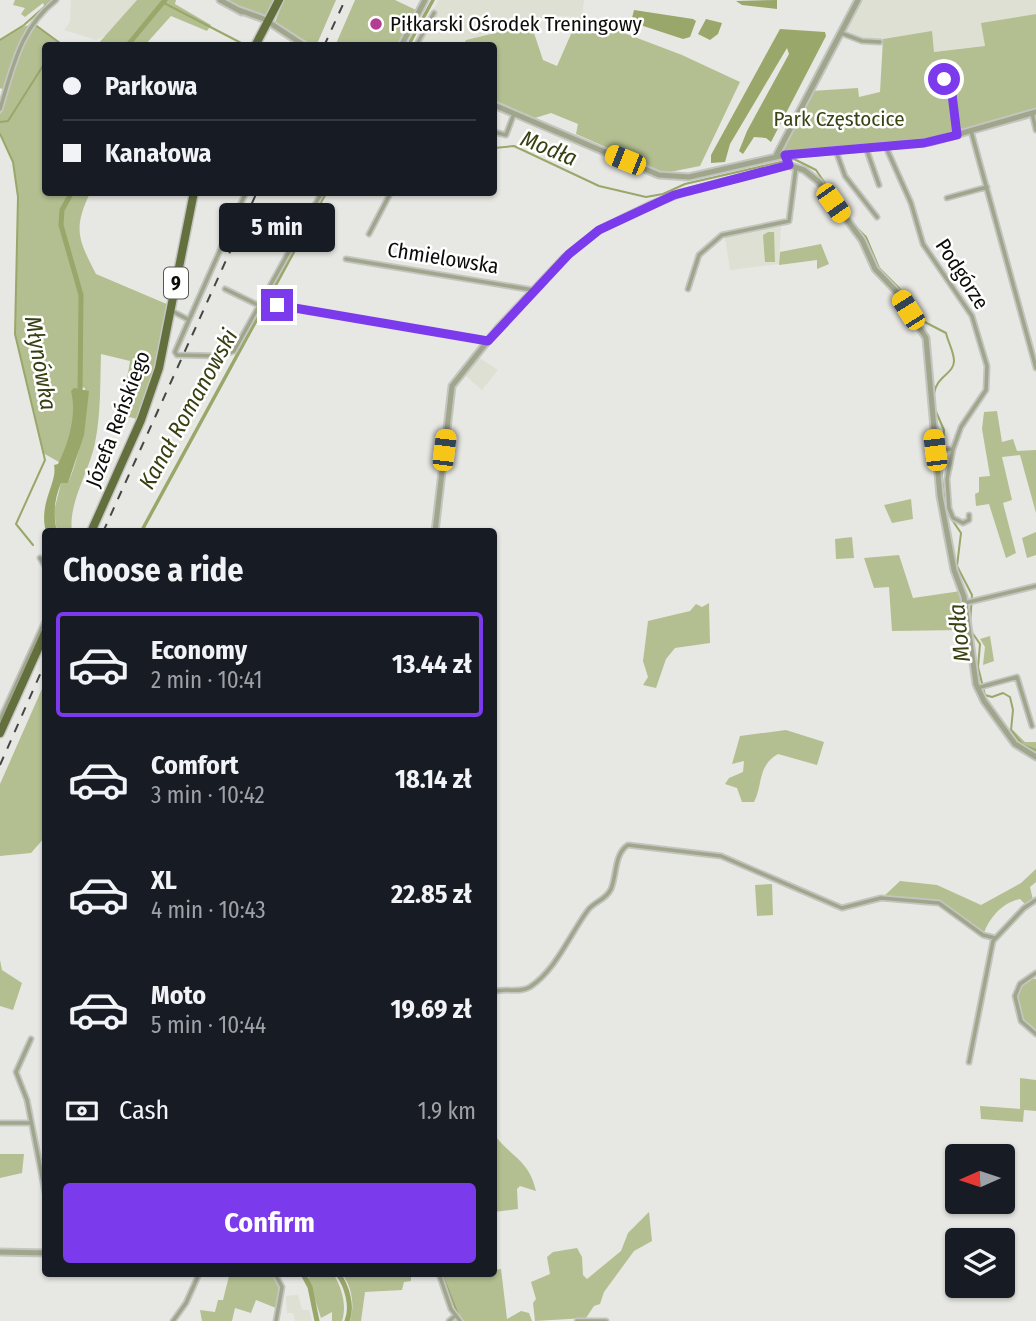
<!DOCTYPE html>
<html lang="en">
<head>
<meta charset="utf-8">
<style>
	:root { --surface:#171b24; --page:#20242c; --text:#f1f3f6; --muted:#9ea1a6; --line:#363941; --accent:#7c3aed }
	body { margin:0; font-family:"Fira Sans Condensed",sans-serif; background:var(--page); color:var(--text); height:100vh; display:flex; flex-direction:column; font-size:26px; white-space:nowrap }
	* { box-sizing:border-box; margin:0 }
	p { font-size:23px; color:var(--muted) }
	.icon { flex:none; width:38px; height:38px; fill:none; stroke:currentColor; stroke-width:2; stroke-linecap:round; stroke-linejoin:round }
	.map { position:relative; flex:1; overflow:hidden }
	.drawer { position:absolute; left:42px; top:528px; width:455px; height:749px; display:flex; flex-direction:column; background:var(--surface); border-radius:7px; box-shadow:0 2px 5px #0004 }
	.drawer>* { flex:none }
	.hud { position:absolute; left:42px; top:42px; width:455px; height:154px; border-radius:7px; box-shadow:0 2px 5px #0004; display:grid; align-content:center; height:154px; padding:0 21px; background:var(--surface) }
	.needle { width:46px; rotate:267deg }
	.buttons { position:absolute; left:945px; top:1144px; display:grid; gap:14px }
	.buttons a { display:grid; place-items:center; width:70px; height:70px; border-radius:7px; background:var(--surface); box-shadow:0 2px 5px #0004; font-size:35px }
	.end { position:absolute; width:32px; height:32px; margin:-16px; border:9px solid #7c3aed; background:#fff; box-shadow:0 0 0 4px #fff }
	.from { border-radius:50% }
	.bubble { position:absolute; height:49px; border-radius:7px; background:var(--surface); box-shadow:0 2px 5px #0004; font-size:23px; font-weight:700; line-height:49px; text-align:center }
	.car { position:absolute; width:21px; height:42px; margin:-21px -10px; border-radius:9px; box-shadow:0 0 5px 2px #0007; background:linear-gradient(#f5c518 24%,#345 0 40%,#f5c518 0 76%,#345 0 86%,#f5c518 0) }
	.hud b { display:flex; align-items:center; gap:24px; height:66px; font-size:26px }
	.hud b+b { border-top:2px solid var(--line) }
	.hud i { width:18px; height:18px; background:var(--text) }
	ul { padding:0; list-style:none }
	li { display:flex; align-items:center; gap:21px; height:105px; margin:0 14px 10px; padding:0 7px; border:4px solid transparent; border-radius:7px }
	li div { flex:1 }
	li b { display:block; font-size:26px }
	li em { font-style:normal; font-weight:700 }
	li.active { border-color:var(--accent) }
	li>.icon { width:63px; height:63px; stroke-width:1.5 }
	h2 { padding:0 21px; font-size:32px; line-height:84px }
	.pay { display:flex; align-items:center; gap:18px; height:77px; padding:0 21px; font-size:26px }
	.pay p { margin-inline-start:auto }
	.action { display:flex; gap:14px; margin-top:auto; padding:14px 21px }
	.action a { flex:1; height:80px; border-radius:7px; background:var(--accent); color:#fff; font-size:28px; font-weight:700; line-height:80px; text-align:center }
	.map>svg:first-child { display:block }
</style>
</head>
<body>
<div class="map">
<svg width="1036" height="1321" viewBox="0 0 1036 1321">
	<rect width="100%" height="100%" fill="#e7e8e3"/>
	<path fill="#dde0d3" d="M71,0H137L110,34L96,40L64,30L70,22Z
		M439,0H584L582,17L553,16L466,40L463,45L419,46L435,15L432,12Z
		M862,0H1036V14L982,23L985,46L933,52L931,32L868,41L845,33Z
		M781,227L779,264L730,270L725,237L728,233Z
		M478,357L498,370L482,390L466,376Z
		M298,1295L302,1310H309L312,1321H295L293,1313H287L286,1296Z"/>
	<path fill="#b3bf90" d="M15,0H53L45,8L43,3L25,17L21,14L25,8L13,5Z
		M137,0H176L175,4L211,25L207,31L171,16L145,45H97Z
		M224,0H274L264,19Z
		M284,0H336L317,44L312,45L275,22Z
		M355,0H395L416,10L399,45L335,46Z
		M1036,14V110L931,142L785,155L783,143L811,91L858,88L859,97L880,92L883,39L932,31L934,52L985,46L981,23Z
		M582,17L682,55L740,82L700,166L665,173L576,134L578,124L551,113L535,118L494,100V46H463L466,40L531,24L543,60L557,66L578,18Z
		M34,24L64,45L46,46V192L90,193C73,229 78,239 96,274L169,305L172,311L141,420L121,415L130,361L101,354C100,384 101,414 95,443C89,473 68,502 72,532H57L54,511L61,483H68C82,451 84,423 85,388L81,387L80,423L66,466L43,453L15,334L18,197L13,162L0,134V114L8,92L0,88V40L21,27Z
		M768,232H774L775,262H765L763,235Z
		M821,244L829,264L817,269V260L779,265L780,252Z
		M997,411L1002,442L1013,439L1017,451L1036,450V513L1020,455L1002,457L1012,500L1003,503L1016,553L1006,558L989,504L976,506L975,494L979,492V477L990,476L982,429L984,412Z
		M911,499L913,519L892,523L884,505Z
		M1036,532V555L1027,558L1022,538Z
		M852,537L854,558L836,559L835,539Z
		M899,555L913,598L961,591L964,630L892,631L889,587L874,588L864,558Z
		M709,603L710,643L675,648L666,659L656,688L643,685L648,677L643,661L648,621L690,611L696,604L702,607Z
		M990,636L994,661L983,665L985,647L980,639Z
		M45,682V837L31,853L0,856V784Z
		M1012,729L1025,742H1036V755L1016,743L1008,732Z
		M786,730L824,742L817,765L778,754C757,766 763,785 754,802H742L737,788L725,784L729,778L743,772L744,761L732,764L740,736Z
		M1036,869V882L1030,887L1033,900L1025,904L1020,899C1003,902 989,918 984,933L941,902L883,897L900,881L937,885L981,905L1021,883Z
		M772,884L773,915L757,916L755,885Z
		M0,960L2,970L22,983L13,1010L0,1006Z
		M1031,978L1036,979V1031L1023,1023C1018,1001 1010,992 1031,978Z
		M1020,1078L1036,1080V1111L1024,1110L1023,1122L981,1119L980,1106L1020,1109Z
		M494,1134C510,1157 529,1159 536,1191L520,1186L517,1189L518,1209L494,1212Z
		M0,1154H24L22,1173L0,1178Z
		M649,1212L652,1241L634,1251L604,1292L600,1304L594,1306L586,1318L535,1321L533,1303L536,1299L531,1282L550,1274L547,1257L553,1252L577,1248L582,1257L583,1275L587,1279L621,1251L628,1233Z
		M501,1269L507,1319L521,1311L529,1313L532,1321H464L454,1307L441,1274H494V1270Z
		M224,1274H272L280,1284L276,1308L256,1300L251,1313L235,1308L232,1321H202L200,1310L215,1312L218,1300H223L229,1276Z
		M315,1274L334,1275C342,1288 347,1306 342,1321H332V1312L321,1318L308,1278Z
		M342,1274H411V1281L404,1282L402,1290L365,1292L361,1321H350C355,1306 352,1286 342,1274Z"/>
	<path fill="#99a76a" d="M777,0V9L742,5L736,1Z
		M634,10L693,19L696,21L690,37L683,39L631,22Z
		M706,19L722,23L718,34L710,40L698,34Z
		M780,29L825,32L826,36L771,142L766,138L754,137L743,154L739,151L747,131L789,54L787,48L730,144L725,162L711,163V155Z
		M74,388L89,391L84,435L68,483H61C54,500 53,514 57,532H46C38,502 58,483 54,465L58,464C69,443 77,414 71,391Z"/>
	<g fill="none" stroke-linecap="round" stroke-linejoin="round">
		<path stroke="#99a76a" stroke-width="2" d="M164,3L247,46
			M34,24L64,46
			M0,40L24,25L52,0
			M0,122L8,121L46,61
			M0,134L13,162L18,197L15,334L45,460L16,524L33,545
			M494,148L514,146L599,186L646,197L663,194L685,184L794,159L816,170L841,207
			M855,226L866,237L879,268L899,288L917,318L946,333C948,342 954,352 954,361C954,374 936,376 934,394
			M934,407L944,430L941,469L946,511L961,533L957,566L972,595L970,625
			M971,631L980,644L978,667L985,695L992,697L1003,693L1010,697L1013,710L1011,730L1023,745L1036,750
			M442,1274L459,1317"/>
		<path stroke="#99a76a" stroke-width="3.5" d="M408,46L433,0
			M141,532L326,192"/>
		<path stroke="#99a76a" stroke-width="5" d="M127,46L165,0
			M72,192L62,210L61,225L81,295L80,394
			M288,1274H303L310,1287L317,1321
			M338,1274C347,1286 353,1307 347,1321"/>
		<defs>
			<path id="minor" d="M841,33L862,41L880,42
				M416,46L434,13
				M936,74L951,86L957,135
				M0,109C13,67 20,28 56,0
				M1032,113L1036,130
				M971,131L1036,368
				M494,132L506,135L514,114
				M885,145L911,203L923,244L972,316L987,366L986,390L961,427L953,449L947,479L949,508L953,518L963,523L969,520V515
				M866,148L879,185
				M836,151L845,176L877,217
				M947,198L987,187
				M369,234L391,192
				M346,259L533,290
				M225,289L260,306
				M688,289L699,255L722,235L789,221L796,167
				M277,305L488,341
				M172,311L189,320L175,352L177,355L220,356L234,351L322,192
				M189,320L246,192
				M937,450L953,449
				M40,558L46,568
				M965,603L1036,586
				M977,688L1017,677L1032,726
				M0,720L46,619
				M1036,973L1020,984L1015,996L1021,1021L1036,1034
				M494,992C506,987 518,994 530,987C556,970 570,934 588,910C595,901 606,900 611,889C617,875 614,854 628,845L721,856L842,908L881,898L939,903L983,935L995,938
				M31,1039L16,1072L27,1100L46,1197
				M969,1062L993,941L1024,908L1036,900
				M0,1123H31
				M275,1274L282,1287L276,1321
				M439,1274L451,1309L460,1321
				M173,1321L186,1303L199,1274
				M449,1321L455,1316
				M577,1321H606"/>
			<path id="tertiary" d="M220,0L242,12
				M239,10L264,19L305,46
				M401,46L425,0
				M494,105L659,175L689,177L785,155L931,142L1036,112
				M776,156L858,0
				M788,165L804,170L819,182L862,240L875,269L896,291L926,338L940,496L954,570L964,597L976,684L984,701L1015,744L1036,757
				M435,532L452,386L498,328L564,258L599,230L650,205L681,193L788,165
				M0,1252L46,1253"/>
			<path id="primary" d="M255,46L279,0
				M91,532L141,420L159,368L194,192
				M0,733L46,631"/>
		</defs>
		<use href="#minor" stroke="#c4c5c0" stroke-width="7"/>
		<use href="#tertiary" stroke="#c4c5c0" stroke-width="9"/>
		<use href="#primary" stroke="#c4c5c0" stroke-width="11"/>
		<use href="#minor" stroke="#9fa68c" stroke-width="3.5"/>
		<use href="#tertiary" stroke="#9fa68c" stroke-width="5"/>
		<use href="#primary" stroke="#646f3e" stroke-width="8"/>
		<path stroke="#454643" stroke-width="2" stroke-dasharray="9 9" stroke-linecap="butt" d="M324,46L345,0
			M103,532L257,192
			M0,765L46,661"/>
	</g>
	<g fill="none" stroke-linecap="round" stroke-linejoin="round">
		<path stroke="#7c3aed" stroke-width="9" d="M277,305L488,341L569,254L599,230L674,195L789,165L785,155L924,143L957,135L951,86L944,79"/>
	</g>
	<circle fill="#b33d93" stroke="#fff" stroke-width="2.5" cx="376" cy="24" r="7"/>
	<g text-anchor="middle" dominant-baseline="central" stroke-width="5" stroke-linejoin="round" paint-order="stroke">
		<rect fill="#fff" stroke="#555654" stroke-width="2" x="164" y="267.5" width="24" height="31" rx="5"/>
		<g font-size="19" font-weight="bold" fill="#0c0d0b">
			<text x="176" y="283">9</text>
		</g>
		<g font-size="21" fill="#0c0d0b" stroke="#fff" text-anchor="start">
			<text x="390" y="24">Piłkarski Ośrodek Treningowy</text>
		</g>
		<g font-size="21" fill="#3a4314" stroke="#fff">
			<text x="839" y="119">Park Częstocice</text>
		</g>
		<g font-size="21" fill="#0c0d0b" stroke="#fff">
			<text transform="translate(443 258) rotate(9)">Chmielowska</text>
			<text transform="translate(962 274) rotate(57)">Podgórze</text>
			<text transform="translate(118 419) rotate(-69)">Józefa Reńskiego</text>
		</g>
		<g font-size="23" font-style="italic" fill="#384012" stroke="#fff">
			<text transform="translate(549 148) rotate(22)">Modła</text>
			<text transform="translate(41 363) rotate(80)">Młynówka</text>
			<text transform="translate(188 409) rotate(-61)">Kanał Romanowski</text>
			<text transform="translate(959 633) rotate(-96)">Modła</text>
		</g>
	</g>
</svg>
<div class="buttons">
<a><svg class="needle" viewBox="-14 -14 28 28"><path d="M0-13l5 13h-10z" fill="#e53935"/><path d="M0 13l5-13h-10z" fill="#9ea1a6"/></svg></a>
<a><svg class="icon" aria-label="layers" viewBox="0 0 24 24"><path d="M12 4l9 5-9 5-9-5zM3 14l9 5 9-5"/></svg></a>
</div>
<i class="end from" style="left:944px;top:79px"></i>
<i class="end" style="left:277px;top:305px"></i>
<div class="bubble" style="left:219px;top:203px;width:116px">5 min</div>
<i class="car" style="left:625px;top:160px;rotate:292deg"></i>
<i class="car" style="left:833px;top:203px;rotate:145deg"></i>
<i class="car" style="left:908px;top:310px;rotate:328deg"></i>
<i class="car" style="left:444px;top:450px;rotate:7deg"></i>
<i class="car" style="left:935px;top:450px;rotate:353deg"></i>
<div class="hud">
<b><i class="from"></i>Parkowa</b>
<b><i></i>Kanałowa</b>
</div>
<section class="drawer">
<h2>Choose a ride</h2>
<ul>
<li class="active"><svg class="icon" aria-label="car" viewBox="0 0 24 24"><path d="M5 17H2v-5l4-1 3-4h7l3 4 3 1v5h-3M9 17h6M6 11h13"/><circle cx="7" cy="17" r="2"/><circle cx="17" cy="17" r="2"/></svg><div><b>Economy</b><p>2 min · 10:41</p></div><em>13.44 zł</em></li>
<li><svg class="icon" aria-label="car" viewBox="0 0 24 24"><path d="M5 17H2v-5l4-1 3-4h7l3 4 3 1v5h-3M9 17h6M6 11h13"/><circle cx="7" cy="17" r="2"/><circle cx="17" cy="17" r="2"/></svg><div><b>Comfort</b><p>3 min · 10:42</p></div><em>18.14 zł</em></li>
<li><svg class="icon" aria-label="car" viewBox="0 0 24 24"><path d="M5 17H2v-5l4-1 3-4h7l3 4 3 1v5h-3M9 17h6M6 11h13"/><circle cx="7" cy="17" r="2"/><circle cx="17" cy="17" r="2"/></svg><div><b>XL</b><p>4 min · 10:43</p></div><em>22.85 zł</em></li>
<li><svg class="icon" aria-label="car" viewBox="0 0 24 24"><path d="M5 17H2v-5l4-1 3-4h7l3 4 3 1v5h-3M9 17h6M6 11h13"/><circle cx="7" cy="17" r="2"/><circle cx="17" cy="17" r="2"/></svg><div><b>Moto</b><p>5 min · 10:44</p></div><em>19.69 zł</em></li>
</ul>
<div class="pay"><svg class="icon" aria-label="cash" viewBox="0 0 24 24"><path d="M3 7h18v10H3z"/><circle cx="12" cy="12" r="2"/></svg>Cash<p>1.9 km</p></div>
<div class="action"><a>Confirm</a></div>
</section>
</div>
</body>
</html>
